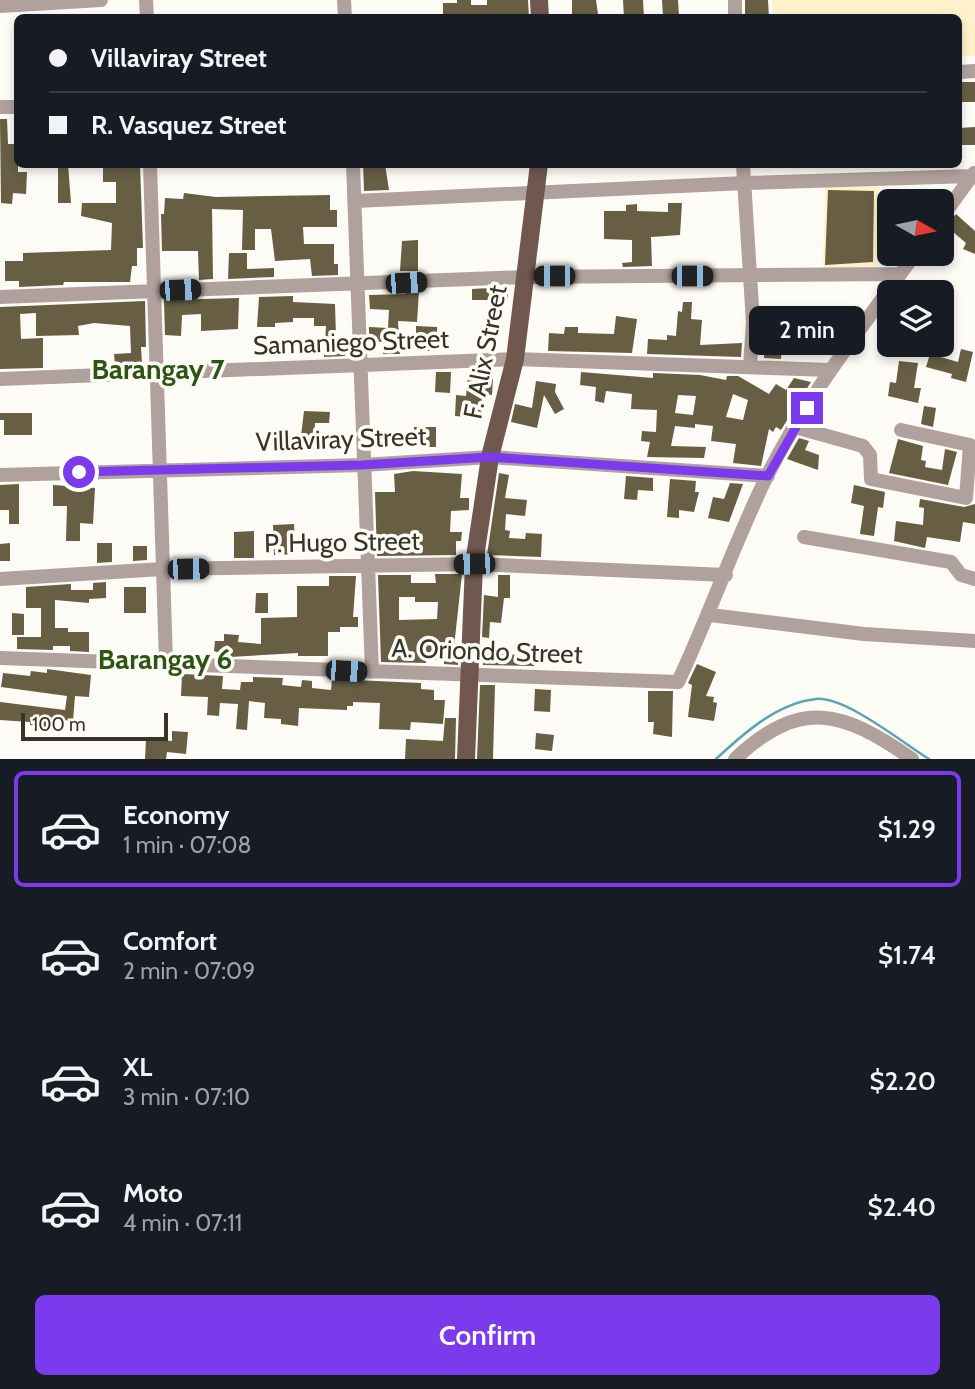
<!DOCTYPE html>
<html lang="en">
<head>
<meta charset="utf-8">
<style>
	:root { --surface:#171b24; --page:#242831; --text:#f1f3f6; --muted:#9ea1a6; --line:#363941; --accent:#7c3aed }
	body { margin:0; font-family:Cabin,sans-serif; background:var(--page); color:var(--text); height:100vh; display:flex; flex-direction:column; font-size:26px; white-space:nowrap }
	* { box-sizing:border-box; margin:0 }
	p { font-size:23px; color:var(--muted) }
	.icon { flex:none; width:38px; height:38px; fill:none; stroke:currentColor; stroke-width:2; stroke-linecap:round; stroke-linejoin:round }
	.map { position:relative; height:759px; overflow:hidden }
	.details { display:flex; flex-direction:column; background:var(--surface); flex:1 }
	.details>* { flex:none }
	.banner { position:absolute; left:14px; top:14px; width:948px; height:154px; border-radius:10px; box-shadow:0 4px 10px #0003; display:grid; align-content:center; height:154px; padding:0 35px; background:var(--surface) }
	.needle { width:46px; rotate:99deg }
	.buttons { position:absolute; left:877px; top:189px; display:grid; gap:14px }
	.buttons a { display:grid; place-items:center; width:77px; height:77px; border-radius:10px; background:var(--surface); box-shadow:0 4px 10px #0003; font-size:35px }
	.scale { position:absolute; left:21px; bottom:18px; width:147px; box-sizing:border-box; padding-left:7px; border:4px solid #373327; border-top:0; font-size:19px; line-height:24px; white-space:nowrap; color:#373327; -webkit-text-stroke:5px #fdfbf5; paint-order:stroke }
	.end { position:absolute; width:32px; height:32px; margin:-16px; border:9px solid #7c3aed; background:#fff; box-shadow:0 0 0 4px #fff }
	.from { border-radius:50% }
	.bubble { position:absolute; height:49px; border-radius:10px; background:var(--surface); box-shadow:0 4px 10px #0003; font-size:23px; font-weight:600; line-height:49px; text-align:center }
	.car { position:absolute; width:21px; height:42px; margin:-21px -10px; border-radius:9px; box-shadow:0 0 5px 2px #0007; background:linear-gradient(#222 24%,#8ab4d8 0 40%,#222 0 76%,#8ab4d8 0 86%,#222 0) }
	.banner b { display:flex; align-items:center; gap:24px; height:66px; font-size:26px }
	.banner b+b { border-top:2px solid var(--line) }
	.banner i { width:18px; height:18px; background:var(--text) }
	ul { padding:12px 0 0; list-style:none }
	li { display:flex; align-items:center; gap:21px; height:116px; margin:0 14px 10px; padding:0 21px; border:4px solid transparent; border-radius:10px }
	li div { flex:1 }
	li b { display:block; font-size:26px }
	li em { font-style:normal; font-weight:600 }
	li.active { border-color:var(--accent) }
	li>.icon { width:63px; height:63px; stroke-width:1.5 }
	.primary-button { display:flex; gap:14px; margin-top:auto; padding:14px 35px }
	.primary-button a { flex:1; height:80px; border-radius:10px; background:var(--accent); color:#fff; font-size:28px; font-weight:600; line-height:80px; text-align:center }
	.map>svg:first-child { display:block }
</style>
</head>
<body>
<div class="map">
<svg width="975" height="759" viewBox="0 0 975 759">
	<rect width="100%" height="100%" fill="#fdfbf5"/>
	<path fill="#fff2cb" d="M772,0H975V56H959V18L773,17Z
		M878,185L876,267L823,270L825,186Z"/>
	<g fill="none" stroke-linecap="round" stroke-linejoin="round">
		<path stroke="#59a5b2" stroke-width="2.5" d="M716,759C743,734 777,703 816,699C845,696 903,743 929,759"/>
	</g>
	<path fill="#675e44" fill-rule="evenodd" d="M457,0H471V5H487V0H528L529,18H443V3H457Z
		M572,0H596L598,14L572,15Z
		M623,0H643L644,18H624Z
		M662,0H678L679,16L663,17Z
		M745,0H768L769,18H745Z
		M959,82H975V102H959Z
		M0,119H7L8,144H18V172H27L26,194L13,193L12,204L1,203Z
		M975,127V145H959V128Z
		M58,164H68L71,203H58Z
		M103,164H140L143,248H137V266H132L130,282H64L63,285L19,287V281H5V261H23V253L111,250L112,223L81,216L82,203H116V182H103Z
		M363,164H385L389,190L364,191Z
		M828,190L874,191L873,262L825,265Z
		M184,193L216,197L330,195V210H337V227H303L304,244H334V264H338V275L312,276L310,259L275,261L271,229H255V250H242L243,210L212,209L213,279L199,280L198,251H162L161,214H164L165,198L183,199Z
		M668,203H682L680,235L651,237L652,266L623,267L622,263L632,262V240L604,239V211H626V205L637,204V211L668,212Z
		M956,214L975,231V254L963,249L966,243L946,226Z
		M418,240V271H400L402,241Z
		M229,253H247V269L274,268V277L228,279Z
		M508,287V300H472V289Z
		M405,291H419L417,322L398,321L400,354H383V342L369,341V327L388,328L389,310L370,309L369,295L405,294Z
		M293,296V302L335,304L336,337L347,338L345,356L324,357L326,326H314V318H293V322L275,323V327H257L259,297Z
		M239,298L238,329L201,331V314L182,315L181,336L165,335L164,300Z
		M145,301L146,347H141L142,364L115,365L114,354L131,353L130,326L94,323L78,326L79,335L36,336V313L20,314L21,339L43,338V368L0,369V307Z
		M683,302H692L691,319L702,320L700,345L742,343L741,357L647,354L648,339L667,340V335L676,336L678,311L682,312Z
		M762,312H774V318L808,320V315L845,320L843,336L840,340L793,334L794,343L782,344L781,359L764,358L765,336H762Z
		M616,316L637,319L632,353L548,351L549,333L564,334L565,327H578V333L614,334Z
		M416,326L437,327V351H421V334H416Z
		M961,349L973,352L966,382L951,378L952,374L926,367L930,354L958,362Z
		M899,361L918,363L914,388H921L918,403L888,396L890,382L896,383Z
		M436,372H451L450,393L435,392Z
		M581,372L653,378V373L700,375L726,380L727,376H738L769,394L776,384L786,390L794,378L811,382L781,430L776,427L773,432L769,429L761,466L733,463L736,444L711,441L713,426L695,424V428L675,426L671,446L706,447L704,458L647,457L650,442L641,441L642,431L656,432L657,410L631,409L632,394L606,391L604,403L595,401L596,387L580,385ZM733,394L748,400L743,420L726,417ZM678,395L696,396L693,415L675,413Z
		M468,376L493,378L492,395L482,394L481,418L455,416L456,395L466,396Z
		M536,381L556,384L555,392L564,409L555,414L544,395L537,428L511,422L515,404L532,408Z
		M924,406L936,408L933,427L921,424Z
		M304,411L330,412L329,423H315L313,451L299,452Z
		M0,413H32V435H4V420H0Z
		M414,427H436V447H413Z
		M799,438L809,441L805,450L819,455L818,470L787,459Z
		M898,439L923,446L921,460L926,461L925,467L942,470L945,449L957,452L948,485L889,473Z
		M413,471L462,474L460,498H469V510L451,511L450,532H462L461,541H456V555L377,556L375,492H395L394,474Z
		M499,473L509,475L505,498L527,500L525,516L506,514L505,530L510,531L509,538L525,539L526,533L542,534L541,557L487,555Z
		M626,476L653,478V491L638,490L637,500L624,499Z
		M670,479L696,481L695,492H699L694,512L679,510V518L667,517Z
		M730,483L743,484L729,522L708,518L713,497L724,499Z
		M19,484V524H9V510H0V485Z
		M53,485L95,488L93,524L80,523V541H66L67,506H53Z
		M854,485L885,492L883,508L878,507L874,536L860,534L864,506L851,503Z
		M920,499L964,507L975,504V524L963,522L960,542L927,537L925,548L894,541L896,521L923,525L924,508L919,507Z
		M294,524L296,554L274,555L273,525Z
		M254,531V558H234V532Z
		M10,543V561H0V544Z
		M97,543H112V562L97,563Z
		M133,546H147V560L133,561Z
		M435,574H462L454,647H458V665L444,664V660H426V663L381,662L378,575H411V583H436ZM399,597H415V602H438L437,619L399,620Z
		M498,575H510V598H504L501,623L490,622L489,638L482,637L484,595L498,597Z
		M329,576H356L353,617H358V627H340V632H328V656H298V653L230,657L214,651L215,641H224V634L239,635L238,642L261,644V618L297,617V586H329Z
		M106,582V598L89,599V603L55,600V628H68V632H89V652L70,651V646H53V650L17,649V637H41V608H26V587L71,584V590H93V583Z
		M124,587H146V613H124Z
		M256,593H268V613H255Z
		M12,613L24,614V635H12Z
		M519,643L536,644L534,666L483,665L484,653L519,655Z
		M697,664L716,672L706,696L714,697L713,702L717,703L714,721L688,717L692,685L688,683Z
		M47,669L91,675L89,697L75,696L73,721L53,719L52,728L30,725V722L0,720V702L65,710L67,696L1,687L3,673L30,676L31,671L47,673Z
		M182,674L223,676L222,689L240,690L241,682H253V677L283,678L282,685L301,687L302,680L312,681V688L331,690L332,679L421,683V689L434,690V700H445L443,724L411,722L410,730L379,729L380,703L353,702V706H347V710L299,708L298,726L281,724V719L264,718L265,703L249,701L247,730L236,729L238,704L220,703L219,716L207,715L208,697L181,696Z
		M480,685H495L493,759H477Z
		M535,689L551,690L550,712L534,711Z
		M648,691H673L672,737L653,734L654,722H648Z
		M445,718H456L455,759H405L406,739L443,741Z
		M172,731L188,732L186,754L167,752L166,759H145L146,739L172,741Z
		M536,733L554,735L552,751L535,749Z"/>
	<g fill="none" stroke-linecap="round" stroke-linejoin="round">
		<path stroke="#b0a19c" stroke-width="14" d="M146,0L147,18
			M344,0L345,18
			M735,0V18
			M0,6L101,0
			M959,72L975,71
			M0,107H18
			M150,164L166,662
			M353,164L372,672
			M743,164L753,323L750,365
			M355,201L745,183L971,176
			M942,217L974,173
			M0,297L526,277L900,274
			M0,379L515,359L830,370
			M795,427L863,446L870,455L871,479L966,498L970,445L901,430
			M0,475L362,465L490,457L768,476
			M804,537L951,562L961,575L975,579
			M0,579L162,569L474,564L726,575
			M710,615L864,634L975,641
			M0,658L678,682C710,614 734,543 767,476C807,396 863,326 915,254
			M735,759C801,697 843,711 912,759"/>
		<path stroke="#70584f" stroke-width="18" d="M539,0L540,18
			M466,759L474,564L490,457L515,359L539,164"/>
	</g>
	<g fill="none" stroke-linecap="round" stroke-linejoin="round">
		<path stroke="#7c3aed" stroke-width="9" d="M79,472L362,465L490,457L768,476L807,408"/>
	</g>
	<g text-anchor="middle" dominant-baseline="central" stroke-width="7" stroke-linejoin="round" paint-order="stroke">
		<g font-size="26" fill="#373327" stroke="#fdfbf5">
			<text transform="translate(351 342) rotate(-2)">Samaniego Street</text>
			<text transform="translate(485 352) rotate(-79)">F. Alix Street</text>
			<text transform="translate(341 439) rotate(-2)">Villaviray Street</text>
			<text transform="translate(342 542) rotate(-1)">P. Hugo Street</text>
			<text transform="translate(487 651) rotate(2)">A. Oriondo Street</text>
		</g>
		<g font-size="28" font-weight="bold" fill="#2d5315" stroke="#fdfbf5">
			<text x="158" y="369">Barangay 7</text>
			<text x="165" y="659">Barangay 6</text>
		</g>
	</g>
</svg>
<div class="buttons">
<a><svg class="needle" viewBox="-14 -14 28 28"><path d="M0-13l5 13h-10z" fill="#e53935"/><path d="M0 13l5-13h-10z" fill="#9ea1a6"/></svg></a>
<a><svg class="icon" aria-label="layers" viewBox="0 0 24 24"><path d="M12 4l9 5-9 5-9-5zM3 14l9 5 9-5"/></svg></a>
</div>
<div class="scale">100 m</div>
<i class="end from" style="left:79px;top:472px"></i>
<i class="end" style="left:807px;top:408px"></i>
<div class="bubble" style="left:749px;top:306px;width:116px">2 min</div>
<i class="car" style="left:554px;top:276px;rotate:270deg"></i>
<i class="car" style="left:692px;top:276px;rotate:90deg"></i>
<i class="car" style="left:406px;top:283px;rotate:87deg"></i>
<i class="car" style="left:180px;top:290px;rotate:88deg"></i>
<i class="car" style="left:474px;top:564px;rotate:269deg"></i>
<i class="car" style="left:188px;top:569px;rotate:89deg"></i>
<i class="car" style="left:346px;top:671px;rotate:93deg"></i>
<div class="banner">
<b><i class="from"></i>Villaviray Street</b>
<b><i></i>R. Vasquez Street</b>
</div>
</div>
<section class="details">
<ul>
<li class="active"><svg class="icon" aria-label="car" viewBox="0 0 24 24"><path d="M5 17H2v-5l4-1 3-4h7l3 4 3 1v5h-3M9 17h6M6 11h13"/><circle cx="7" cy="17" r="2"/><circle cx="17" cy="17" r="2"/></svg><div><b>Economy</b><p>1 min · 07:08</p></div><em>$1.29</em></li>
<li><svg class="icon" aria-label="car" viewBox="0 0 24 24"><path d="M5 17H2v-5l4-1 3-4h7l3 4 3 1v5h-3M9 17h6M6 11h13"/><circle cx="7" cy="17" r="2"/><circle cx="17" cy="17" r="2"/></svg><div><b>Comfort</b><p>2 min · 07:09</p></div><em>$1.74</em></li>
<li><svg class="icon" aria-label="car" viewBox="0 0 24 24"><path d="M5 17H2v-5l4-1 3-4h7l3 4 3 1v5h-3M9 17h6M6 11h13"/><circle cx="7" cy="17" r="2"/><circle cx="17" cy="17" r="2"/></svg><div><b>XL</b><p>3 min · 07:10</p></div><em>$2.20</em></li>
<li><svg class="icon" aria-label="car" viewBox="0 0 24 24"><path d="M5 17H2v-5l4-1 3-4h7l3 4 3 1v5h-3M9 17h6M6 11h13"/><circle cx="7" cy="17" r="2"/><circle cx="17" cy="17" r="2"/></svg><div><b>Moto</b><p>4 min · 07:11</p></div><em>$2.40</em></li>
</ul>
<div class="primary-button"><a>Confirm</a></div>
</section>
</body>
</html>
